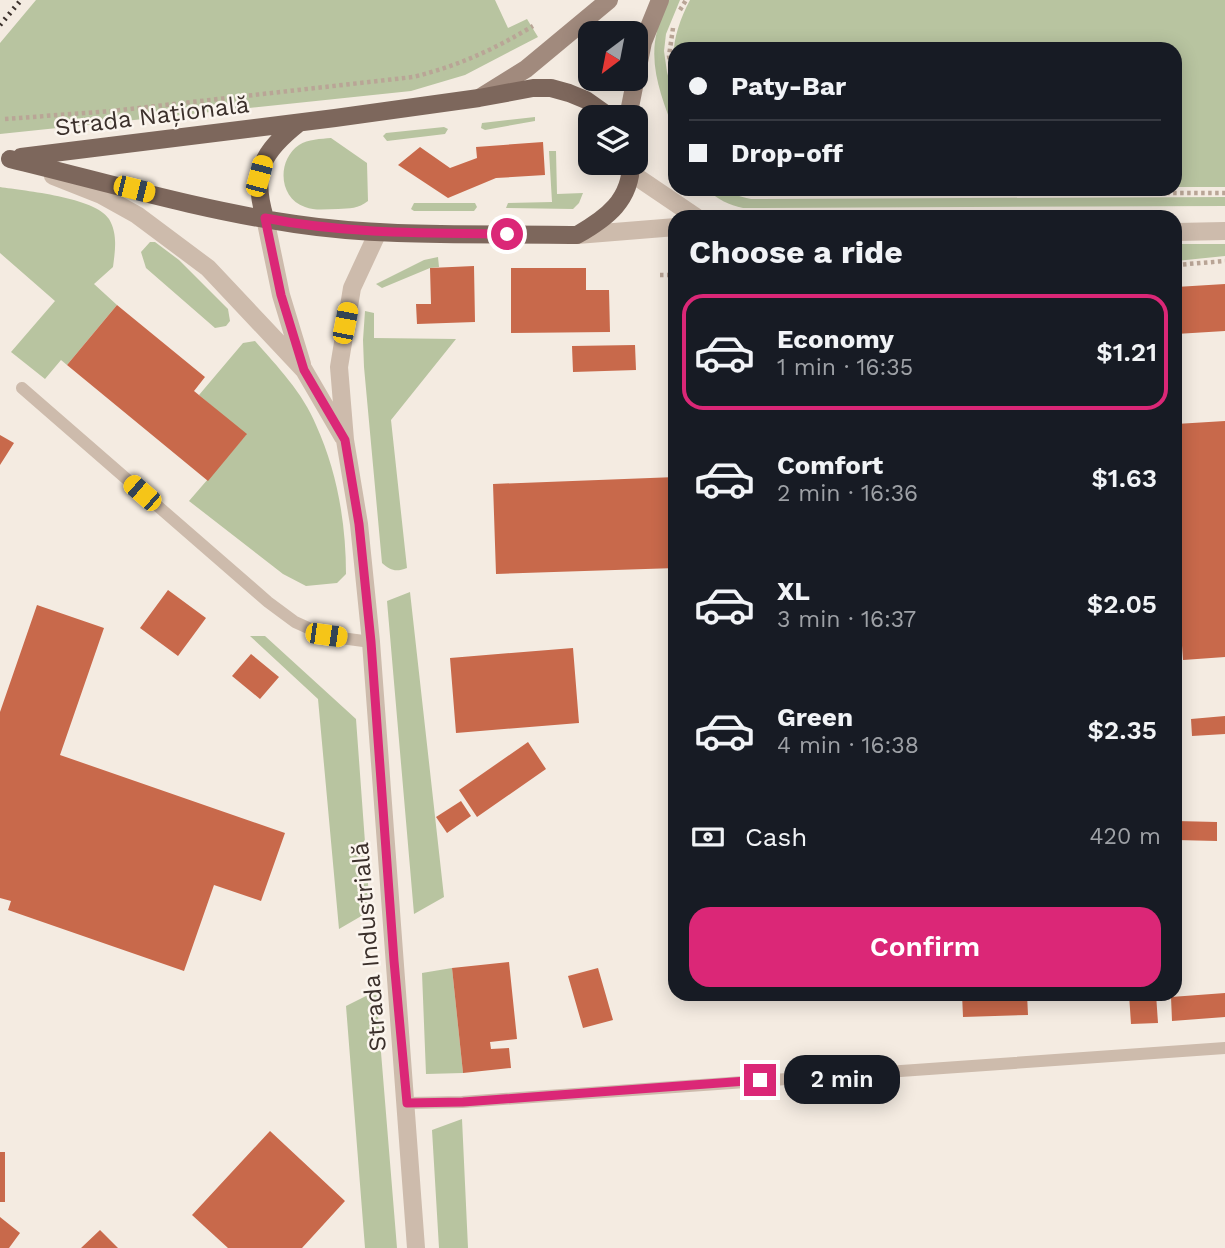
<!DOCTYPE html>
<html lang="en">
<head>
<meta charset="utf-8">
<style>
	:root { --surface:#171b24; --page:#20242c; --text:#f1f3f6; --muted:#9ea1a6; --line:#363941; --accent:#db2777 }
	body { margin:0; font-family:"Work Sans",sans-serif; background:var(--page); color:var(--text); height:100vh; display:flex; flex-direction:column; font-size:26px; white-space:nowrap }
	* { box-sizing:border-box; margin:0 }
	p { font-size:23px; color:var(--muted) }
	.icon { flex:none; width:38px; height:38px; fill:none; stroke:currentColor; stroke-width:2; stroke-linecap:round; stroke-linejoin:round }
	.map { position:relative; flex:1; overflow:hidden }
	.details { position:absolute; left:668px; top:210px; width:514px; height:791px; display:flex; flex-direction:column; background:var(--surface); border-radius:21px; box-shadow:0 4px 18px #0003 }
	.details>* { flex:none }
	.hud { position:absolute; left:668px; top:42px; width:514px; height:154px; border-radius:21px; box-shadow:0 4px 18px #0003; display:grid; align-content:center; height:154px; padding:0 21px; background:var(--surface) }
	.needle { width:46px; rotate:212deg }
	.fabs { position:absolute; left:578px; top:21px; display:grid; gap:14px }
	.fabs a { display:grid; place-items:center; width:70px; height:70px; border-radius:14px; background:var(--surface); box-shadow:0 4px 18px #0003; font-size:35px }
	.end { position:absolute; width:32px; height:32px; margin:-16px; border:9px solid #db2777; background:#fff; box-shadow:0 0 0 4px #fff }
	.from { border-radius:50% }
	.bubble { position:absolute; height:49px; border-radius:21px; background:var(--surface); box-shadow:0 4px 18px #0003; font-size:23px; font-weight:600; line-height:49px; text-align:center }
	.car { position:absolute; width:21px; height:42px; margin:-21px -10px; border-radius:9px; box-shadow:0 0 5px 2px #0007; background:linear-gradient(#f5c518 24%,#345 0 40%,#f5c518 0 76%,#345 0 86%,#f5c518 0) }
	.hud b { display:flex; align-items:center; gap:24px; height:66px; font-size:26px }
	.hud b+b { border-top:2px solid var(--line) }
	.hud i { width:18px; height:18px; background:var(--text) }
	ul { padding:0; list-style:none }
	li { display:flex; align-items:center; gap:21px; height:116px; margin:0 14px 10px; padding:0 7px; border:4px solid transparent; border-radius:21px }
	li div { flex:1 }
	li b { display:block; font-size:26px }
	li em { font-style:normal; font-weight:600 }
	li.on { border-color:var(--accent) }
	li>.icon { width:63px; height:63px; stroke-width:1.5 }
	h2 { padding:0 21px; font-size:32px; line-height:84px }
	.pay { display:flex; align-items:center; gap:18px; height:77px; padding:0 21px; font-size:26px }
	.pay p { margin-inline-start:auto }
	.button { display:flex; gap:14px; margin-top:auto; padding:14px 21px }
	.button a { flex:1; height:80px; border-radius:21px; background:var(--accent); color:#fff; font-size:28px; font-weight:600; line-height:80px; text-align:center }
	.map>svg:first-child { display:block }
</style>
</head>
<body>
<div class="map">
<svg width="1225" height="1248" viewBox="0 0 1225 1248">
	<rect width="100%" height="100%" fill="#f4ebe1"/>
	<path fill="#b8c4a0" d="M36,0H495L508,28L527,19L538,37L465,75L411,91L0,134V43Z
		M668,0H680L666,34L664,51L667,72L675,102V133C663,101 648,67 657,31C659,21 664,10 668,0Z
		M690,0H1225V187H1176V49H676L675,73C670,47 678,23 690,0Z
		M535,117V121L485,130L481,128L482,123Z
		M444,127L448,129L445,134L387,141L383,136L386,133Z
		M331,138L367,163L368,201C358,209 350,208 338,209C327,209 315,211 305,207C278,198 277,160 299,145C308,139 321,139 331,138Z
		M549,151H556L557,194L583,193L579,203L573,209L506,208L508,203L552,202Z
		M0,187C25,191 95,197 109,219C118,234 115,251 113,267L94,284L117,305L67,365L61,360L45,379L11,352L55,301L0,253Z
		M707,189C723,189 736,196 751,199L1225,197V206L743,208C729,205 718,200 707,189Z
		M414,203H475L477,207L474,211H414L411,209Z
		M150,242H155L179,260L228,309L230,321L226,326L215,328L146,268L141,252Z
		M1176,244H1225V256L1176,261Z
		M438,257L439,267L430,268L382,288L376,284L424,260Z
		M668,280H675V338H669Z
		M365,311L374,313V338L456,339L391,420L407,568C396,572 391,571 382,563L364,367L363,340Z
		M255,341C277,366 303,393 316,425C337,471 346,523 346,574L337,583L306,586L283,574L189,501L246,435L199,395L243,343Z
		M410,592L444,897L414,914L387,601Z
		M250,636H265L356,719L370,911L339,929L318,699Z
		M452,968L463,1073L426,1074L422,973Z
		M376,991L397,1248H365L346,1006Z
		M462,1119L468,1248H439L432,1130Z"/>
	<path fill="#c8694b" d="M543,142L545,175L496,178L448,198L398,165L420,147L450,168L477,158L476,147Z
		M474,266L475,322L417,324L416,304H431L430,268Z
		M511,268H586V290H609L610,332L511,333Z
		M1225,284V331L1176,334V287Z
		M117,305L205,377L194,391L247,434L208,481L67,365Z
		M635,345L636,370L573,372L572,346Z
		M1225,421V657L1183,660L1176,559V424Z
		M0,435L14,443L0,465Z
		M676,477V568L496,574L493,484Z
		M168,590L206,618L178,656L140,628Z
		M37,605L104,628L60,755L285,833L261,901L214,885L184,971L8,910L11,901L0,898V712Z
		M573,648L579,723L456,733L450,658Z
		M251,654L279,677L260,699L232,676Z
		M1225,716V734L1192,736L1191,719Z
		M528,742L546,769L477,817L459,790Z
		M461,801L471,816L447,833L436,817Z
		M1176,821L1217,822V841L1176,840Z
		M509,962L517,1039L490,1042L491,1049L509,1048L511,1068L463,1073L452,968Z
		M598,968L613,1020L583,1028L568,976Z
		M1225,993V1017L1172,1021L1171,997Z
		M962,994H1027L1028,1015L963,1017Z
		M1129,994H1156L1158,1023L1131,1024Z
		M270,1131L345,1201L302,1248H228L192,1215Z
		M0,1152H5V1202H0Z
		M0,1217L20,1233L9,1248H0Z
		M100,1230L118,1248H81Z"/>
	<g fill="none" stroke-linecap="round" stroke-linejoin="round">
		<path stroke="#b9a596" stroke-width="4.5" stroke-dasharray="3.5 3.5" stroke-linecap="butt" d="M680,10L686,0
			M673,28L669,56L676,89
			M5,119L112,111L413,77C458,66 493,50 533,26
			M733,189L742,193H1225
			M1176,265L1225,261
			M660,275H676"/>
		<path stroke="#cdbbac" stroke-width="12" d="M22,388L268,602L295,622L326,636L371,642
			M407,1103L462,1102L1225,1048"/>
		<path stroke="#cdbbac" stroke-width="18" d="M631,173L696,217
			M53,176L101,195L137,215L208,268L304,370L343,437
			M265,218L281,295L302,364
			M378,232L352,288L339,367L345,440L359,524L371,642L416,1248
			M1176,232L1225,231
			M577,235L676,227"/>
		<path stroke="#a18a7d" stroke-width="18" d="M481,97L526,69L609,0
			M628,117L643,42L660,0"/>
		<path stroke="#7d675c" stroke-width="18" d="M21,157L335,118L479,98L533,88H551L569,93L586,100L610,117
			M10,159C105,182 199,210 295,224C388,238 483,233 577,235C607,218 631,200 631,163
			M265,218C251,172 262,152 299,123"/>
		<path stroke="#3b302b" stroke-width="5" stroke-dasharray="2 5" stroke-linecap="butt" d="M0,25L21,0"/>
	</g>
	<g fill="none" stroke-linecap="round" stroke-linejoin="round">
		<path stroke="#db2777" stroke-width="9" d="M507,234C426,233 345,234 265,218L281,295L304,370L345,440L359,524L371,642L394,961L407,1103L463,1102L760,1080"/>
	</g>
	<g text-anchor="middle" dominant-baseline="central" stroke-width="5" stroke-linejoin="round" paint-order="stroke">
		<g font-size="24" fill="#3b302b" stroke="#fbf5ee">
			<text transform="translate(152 116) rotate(-7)">Strada Națională</text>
			<text transform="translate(369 947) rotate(-95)">Strada Industrială</text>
		</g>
	</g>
</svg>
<div class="fabs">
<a><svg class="needle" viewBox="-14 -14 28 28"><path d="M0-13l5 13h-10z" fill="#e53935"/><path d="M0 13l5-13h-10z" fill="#9ea1a6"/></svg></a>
<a><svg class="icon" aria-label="layers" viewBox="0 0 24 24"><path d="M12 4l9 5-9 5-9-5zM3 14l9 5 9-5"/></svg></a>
</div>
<i class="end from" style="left:507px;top:234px"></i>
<i class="end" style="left:760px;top:1080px"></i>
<div class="bubble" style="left:784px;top:1055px;width:116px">2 min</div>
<i class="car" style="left:259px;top:176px;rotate:15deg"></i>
<i class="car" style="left:134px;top:189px;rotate:104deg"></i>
<i class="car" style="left:345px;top:323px;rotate:11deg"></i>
<i class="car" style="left:142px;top:493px;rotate:311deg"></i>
<i class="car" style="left:326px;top:635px;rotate:98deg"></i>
<div class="hud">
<b><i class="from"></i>Paty-Bar</b>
<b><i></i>Drop-off</b>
</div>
<section class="details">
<h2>Choose a ride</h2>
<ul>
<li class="on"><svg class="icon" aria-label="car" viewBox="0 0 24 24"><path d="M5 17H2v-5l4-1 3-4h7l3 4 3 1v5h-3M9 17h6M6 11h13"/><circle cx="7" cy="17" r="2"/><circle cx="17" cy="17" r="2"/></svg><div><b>Economy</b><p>1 min · 16:35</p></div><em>$1.21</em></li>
<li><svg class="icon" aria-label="car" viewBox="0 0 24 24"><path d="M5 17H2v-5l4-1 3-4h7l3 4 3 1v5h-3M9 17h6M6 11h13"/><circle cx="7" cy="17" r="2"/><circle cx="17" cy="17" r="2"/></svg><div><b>Comfort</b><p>2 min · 16:36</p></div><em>$1.63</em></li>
<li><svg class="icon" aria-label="car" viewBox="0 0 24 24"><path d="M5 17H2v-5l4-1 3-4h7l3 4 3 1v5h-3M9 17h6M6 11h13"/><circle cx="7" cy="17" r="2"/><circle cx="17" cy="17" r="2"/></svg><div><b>XL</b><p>3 min · 16:37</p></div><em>$2.05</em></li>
<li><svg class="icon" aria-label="car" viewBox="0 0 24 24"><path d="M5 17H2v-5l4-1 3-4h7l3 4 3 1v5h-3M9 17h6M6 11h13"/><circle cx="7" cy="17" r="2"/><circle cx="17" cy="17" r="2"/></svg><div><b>Green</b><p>4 min · 16:38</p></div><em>$2.35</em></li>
</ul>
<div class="pay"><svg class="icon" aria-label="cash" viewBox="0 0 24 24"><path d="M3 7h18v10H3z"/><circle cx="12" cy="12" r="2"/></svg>Cash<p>420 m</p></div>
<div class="button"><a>Confirm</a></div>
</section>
</div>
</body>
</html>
